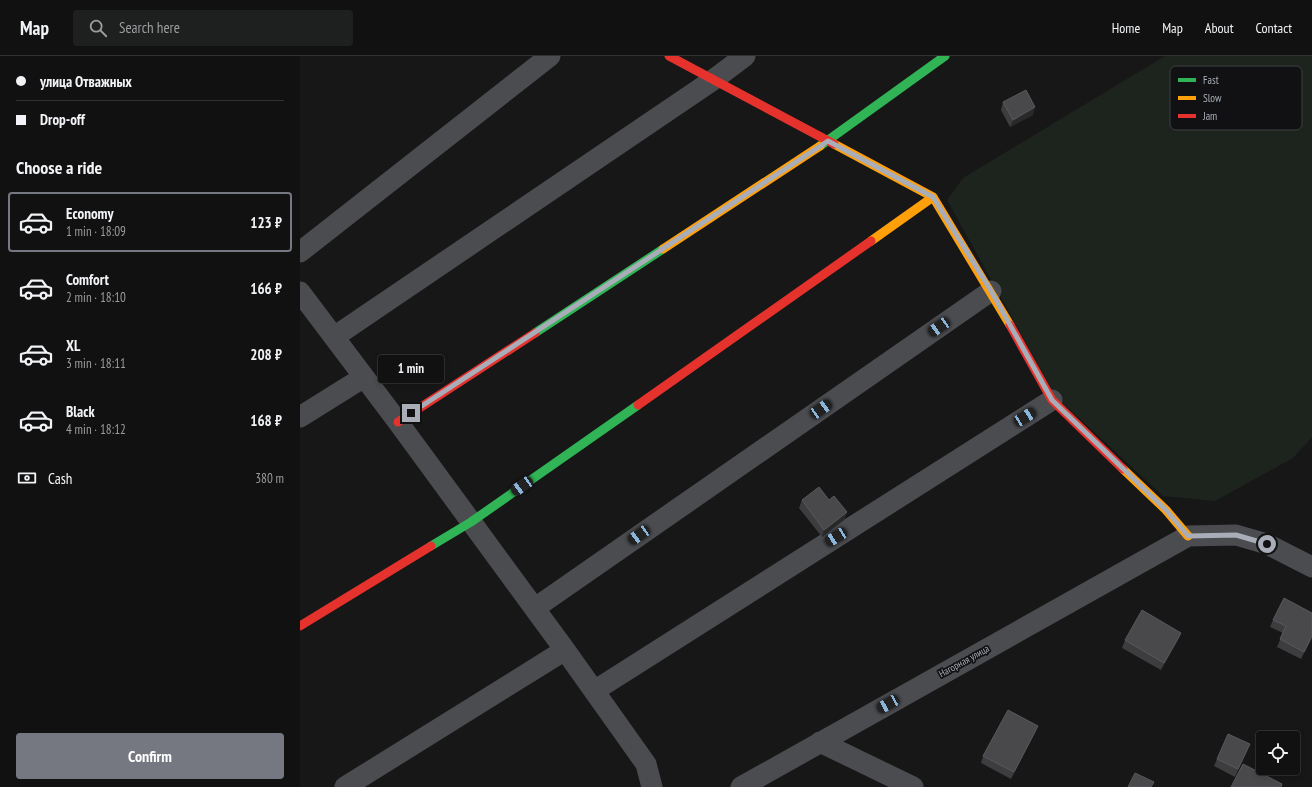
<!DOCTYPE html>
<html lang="en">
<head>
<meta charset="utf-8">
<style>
	:root { --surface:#111; --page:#1e1f1f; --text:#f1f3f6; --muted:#9c9d9f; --line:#303131; --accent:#757880 }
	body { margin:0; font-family:"PT Sans Narrow",sans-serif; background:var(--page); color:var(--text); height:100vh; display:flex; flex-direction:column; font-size:15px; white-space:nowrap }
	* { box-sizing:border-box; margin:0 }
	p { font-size:13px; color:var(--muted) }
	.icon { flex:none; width:22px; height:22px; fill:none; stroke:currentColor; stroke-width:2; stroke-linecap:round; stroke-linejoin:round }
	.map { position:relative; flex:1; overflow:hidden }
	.panel { display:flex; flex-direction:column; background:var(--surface); width:300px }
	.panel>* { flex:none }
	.banner { display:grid; align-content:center; height:88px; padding:0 16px; background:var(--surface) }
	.fabs { position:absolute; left:956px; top:675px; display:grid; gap:8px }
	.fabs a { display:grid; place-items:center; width:44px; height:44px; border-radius:4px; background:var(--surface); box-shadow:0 2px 6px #0003,0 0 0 1px var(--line); font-size:20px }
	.end { position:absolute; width:18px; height:18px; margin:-9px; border:5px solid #a8adb8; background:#111; box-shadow:0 0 0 2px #111 }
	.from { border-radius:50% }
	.bubble { position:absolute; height:28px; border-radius:4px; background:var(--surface); box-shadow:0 2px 6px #0003,0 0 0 1px var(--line); font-size:13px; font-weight:700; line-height:28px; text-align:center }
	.car { position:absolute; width:12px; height:24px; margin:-12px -6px; border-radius:5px; box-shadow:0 0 3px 1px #0007; background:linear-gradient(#222 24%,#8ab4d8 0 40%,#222 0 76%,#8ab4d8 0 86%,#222 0) }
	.banner b { display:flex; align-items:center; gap:14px; height:38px; font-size:15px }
	.banner b+b { border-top:1px solid var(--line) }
	.banner i { width:10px; height:10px; background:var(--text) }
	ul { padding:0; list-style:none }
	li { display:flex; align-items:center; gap:12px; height:60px; margin:0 8px 6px; padding:0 8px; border:2px solid transparent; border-radius:4px }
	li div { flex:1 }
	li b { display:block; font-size:15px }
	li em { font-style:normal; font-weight:700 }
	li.active { border-color:var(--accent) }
	li>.icon { width:36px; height:36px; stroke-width:1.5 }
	h2 { padding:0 16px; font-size:18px; line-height:48px }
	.pay { display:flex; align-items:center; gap:10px; height:44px; padding:0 16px; font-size:15px }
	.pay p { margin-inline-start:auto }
	.primary-button { display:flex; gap:8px; margin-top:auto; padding:8px 16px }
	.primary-button a { flex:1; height:46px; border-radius:4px; background:var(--accent); color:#fff; font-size:16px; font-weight:700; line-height:46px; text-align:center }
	header { display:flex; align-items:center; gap:24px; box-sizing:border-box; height:56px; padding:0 20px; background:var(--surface); border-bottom:1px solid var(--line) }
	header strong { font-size:19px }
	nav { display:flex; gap:22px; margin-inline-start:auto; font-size:14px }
	.search { width:280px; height:36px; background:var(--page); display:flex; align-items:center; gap:10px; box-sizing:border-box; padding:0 14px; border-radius:4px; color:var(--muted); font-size:15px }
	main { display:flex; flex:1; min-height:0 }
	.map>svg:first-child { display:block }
</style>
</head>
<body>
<header>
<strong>Map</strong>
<div class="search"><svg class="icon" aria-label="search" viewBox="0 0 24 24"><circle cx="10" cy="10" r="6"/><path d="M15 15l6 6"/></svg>Search here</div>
<nav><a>Home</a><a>Map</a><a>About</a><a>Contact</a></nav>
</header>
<main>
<section class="panel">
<div class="banner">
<b><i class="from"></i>улица Отважных</b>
<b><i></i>Drop-off</b>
</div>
<h2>Choose a ride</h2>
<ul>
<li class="active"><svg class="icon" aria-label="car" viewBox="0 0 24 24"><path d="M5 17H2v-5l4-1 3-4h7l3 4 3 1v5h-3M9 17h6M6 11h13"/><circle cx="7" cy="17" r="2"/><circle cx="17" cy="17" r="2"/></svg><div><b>Economy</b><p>1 min · 18:09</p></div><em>123 ₽</em></li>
<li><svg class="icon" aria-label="car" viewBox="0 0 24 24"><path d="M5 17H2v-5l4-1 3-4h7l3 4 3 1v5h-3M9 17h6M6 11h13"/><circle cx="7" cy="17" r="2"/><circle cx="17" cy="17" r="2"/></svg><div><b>Comfort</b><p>2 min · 18:10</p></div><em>166 ₽</em></li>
<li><svg class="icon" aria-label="car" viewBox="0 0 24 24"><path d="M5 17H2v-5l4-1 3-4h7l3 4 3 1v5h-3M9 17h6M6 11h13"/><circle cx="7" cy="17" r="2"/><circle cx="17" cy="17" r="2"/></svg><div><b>XL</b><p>3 min · 18:11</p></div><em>208 ₽</em></li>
<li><svg class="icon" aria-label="car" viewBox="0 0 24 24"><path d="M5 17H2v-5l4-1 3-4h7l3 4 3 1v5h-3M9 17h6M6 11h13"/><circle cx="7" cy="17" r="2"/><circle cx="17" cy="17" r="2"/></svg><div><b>Black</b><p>4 min · 18:12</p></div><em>168 ₽</em></li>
</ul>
<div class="pay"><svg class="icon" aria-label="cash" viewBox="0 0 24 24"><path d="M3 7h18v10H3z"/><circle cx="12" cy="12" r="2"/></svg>Cash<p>380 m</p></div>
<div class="primary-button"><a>Confirm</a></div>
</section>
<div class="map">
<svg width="1012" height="731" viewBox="0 0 1012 731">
	<rect width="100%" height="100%" fill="#171717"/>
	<path fill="#1d241e" d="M865,0H1012V381L993,402L915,445L863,440L756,341L647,144L663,122Z"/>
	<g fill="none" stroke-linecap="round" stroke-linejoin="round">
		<path stroke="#4b4c50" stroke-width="21" d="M0,196L250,0
			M0,236L98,366L265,594L346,708L352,731
			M34,281L413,24L445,0
			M0,361L64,321
			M235,552L691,235
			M294,635L752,344
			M520,686L613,731
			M45,731L265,594
			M441,731L888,480L936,479L967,488L1012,511"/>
		<path stroke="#30b455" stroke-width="9" d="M520,90L645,0
			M235,277L363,193
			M131,490L171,466L338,349"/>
		<path stroke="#ff9f0a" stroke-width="9" d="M534,88L633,141L710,269
			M571,185L633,141
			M363,193L520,90
			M823,413L866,454L888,480"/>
		<path stroke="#e5322d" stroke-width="9" d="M369,0L534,88
			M710,269L752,344L823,413
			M338,349L571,185
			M98,366L235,277
			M0,570L131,490"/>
	</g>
	<path fill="#3d3d3f" d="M703,46L733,59L710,71L701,54Z
		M502,444H529L547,456L544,464L522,481L499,452Z
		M973,564L1012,582L1001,603L977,591L983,577L970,571Z
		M881,577L878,584L861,614L822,592L825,584Z
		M735,677L711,723L681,707L683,700Z
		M947,695L935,721L914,710L917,703Z"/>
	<path fill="#29292a" d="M735,51L733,59L710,71L713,64Z
		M547,456L544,464L522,481L524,474Z
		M881,577L878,584L861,614L864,607Z
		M1012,580V582L1001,603L1004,596Z
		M738,670L735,677L711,723L714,716Z
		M950,688L947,695L935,721L938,713Z"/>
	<path fill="#49494c" stroke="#58595d" d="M726,34L735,51L713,64L703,46Z
		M519,431L529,444L534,440L547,456L524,474L502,444Z
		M984,542L1012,557V580L1004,596L980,583L986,570L973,564Z
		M842,554L881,577L864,607L825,584Z
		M708,654L738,670L714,716L683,700Z
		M928,678L950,688L938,713L917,703Z
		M943,708L982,728L981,731H931Z
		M835,717L854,726L851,731H828Z"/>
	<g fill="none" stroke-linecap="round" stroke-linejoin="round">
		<path stroke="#a8adb8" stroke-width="5" d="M111,357L528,85L633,141L691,235L752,344L866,454L888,480L936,479L967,488"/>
	</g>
	<g text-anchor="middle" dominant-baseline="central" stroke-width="3.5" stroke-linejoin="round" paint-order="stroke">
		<g font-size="10" fill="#a8adb8" stroke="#111113">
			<text transform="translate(664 605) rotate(-29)">Нагорная улица</text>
		</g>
	</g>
	<rect x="870" y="10" width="132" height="64" rx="6" fill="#111113" stroke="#3e4045" stroke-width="1"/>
	<rect x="878" y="22" width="18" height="4" fill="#30b455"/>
	<rect x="878" y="40" width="18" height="4" fill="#ff9f0a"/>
	<rect x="878" y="58" width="18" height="4" fill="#e5322d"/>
	<g font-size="11" fill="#a8adb8">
		<text x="903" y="28">Fast</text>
		<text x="903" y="46">Slow</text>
		<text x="903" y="64">Jam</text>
	</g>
</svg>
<div class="fabs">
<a><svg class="icon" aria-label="locate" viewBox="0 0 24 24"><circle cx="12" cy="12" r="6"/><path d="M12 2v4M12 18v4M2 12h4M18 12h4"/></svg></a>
</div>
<i class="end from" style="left:967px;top:488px"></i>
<i class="end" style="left:111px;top:357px"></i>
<div class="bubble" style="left:78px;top:299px;width:66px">1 min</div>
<i class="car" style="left:639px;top:271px;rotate:236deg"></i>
<i class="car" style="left:521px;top:353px;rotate:55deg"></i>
<i class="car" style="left:725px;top:361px;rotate:58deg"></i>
<i class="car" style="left:222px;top:430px;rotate:235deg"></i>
<i class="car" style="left:339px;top:479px;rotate:235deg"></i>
<i class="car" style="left:536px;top:481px;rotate:238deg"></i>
<i class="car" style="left:588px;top:648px;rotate:241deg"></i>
</div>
</main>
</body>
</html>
